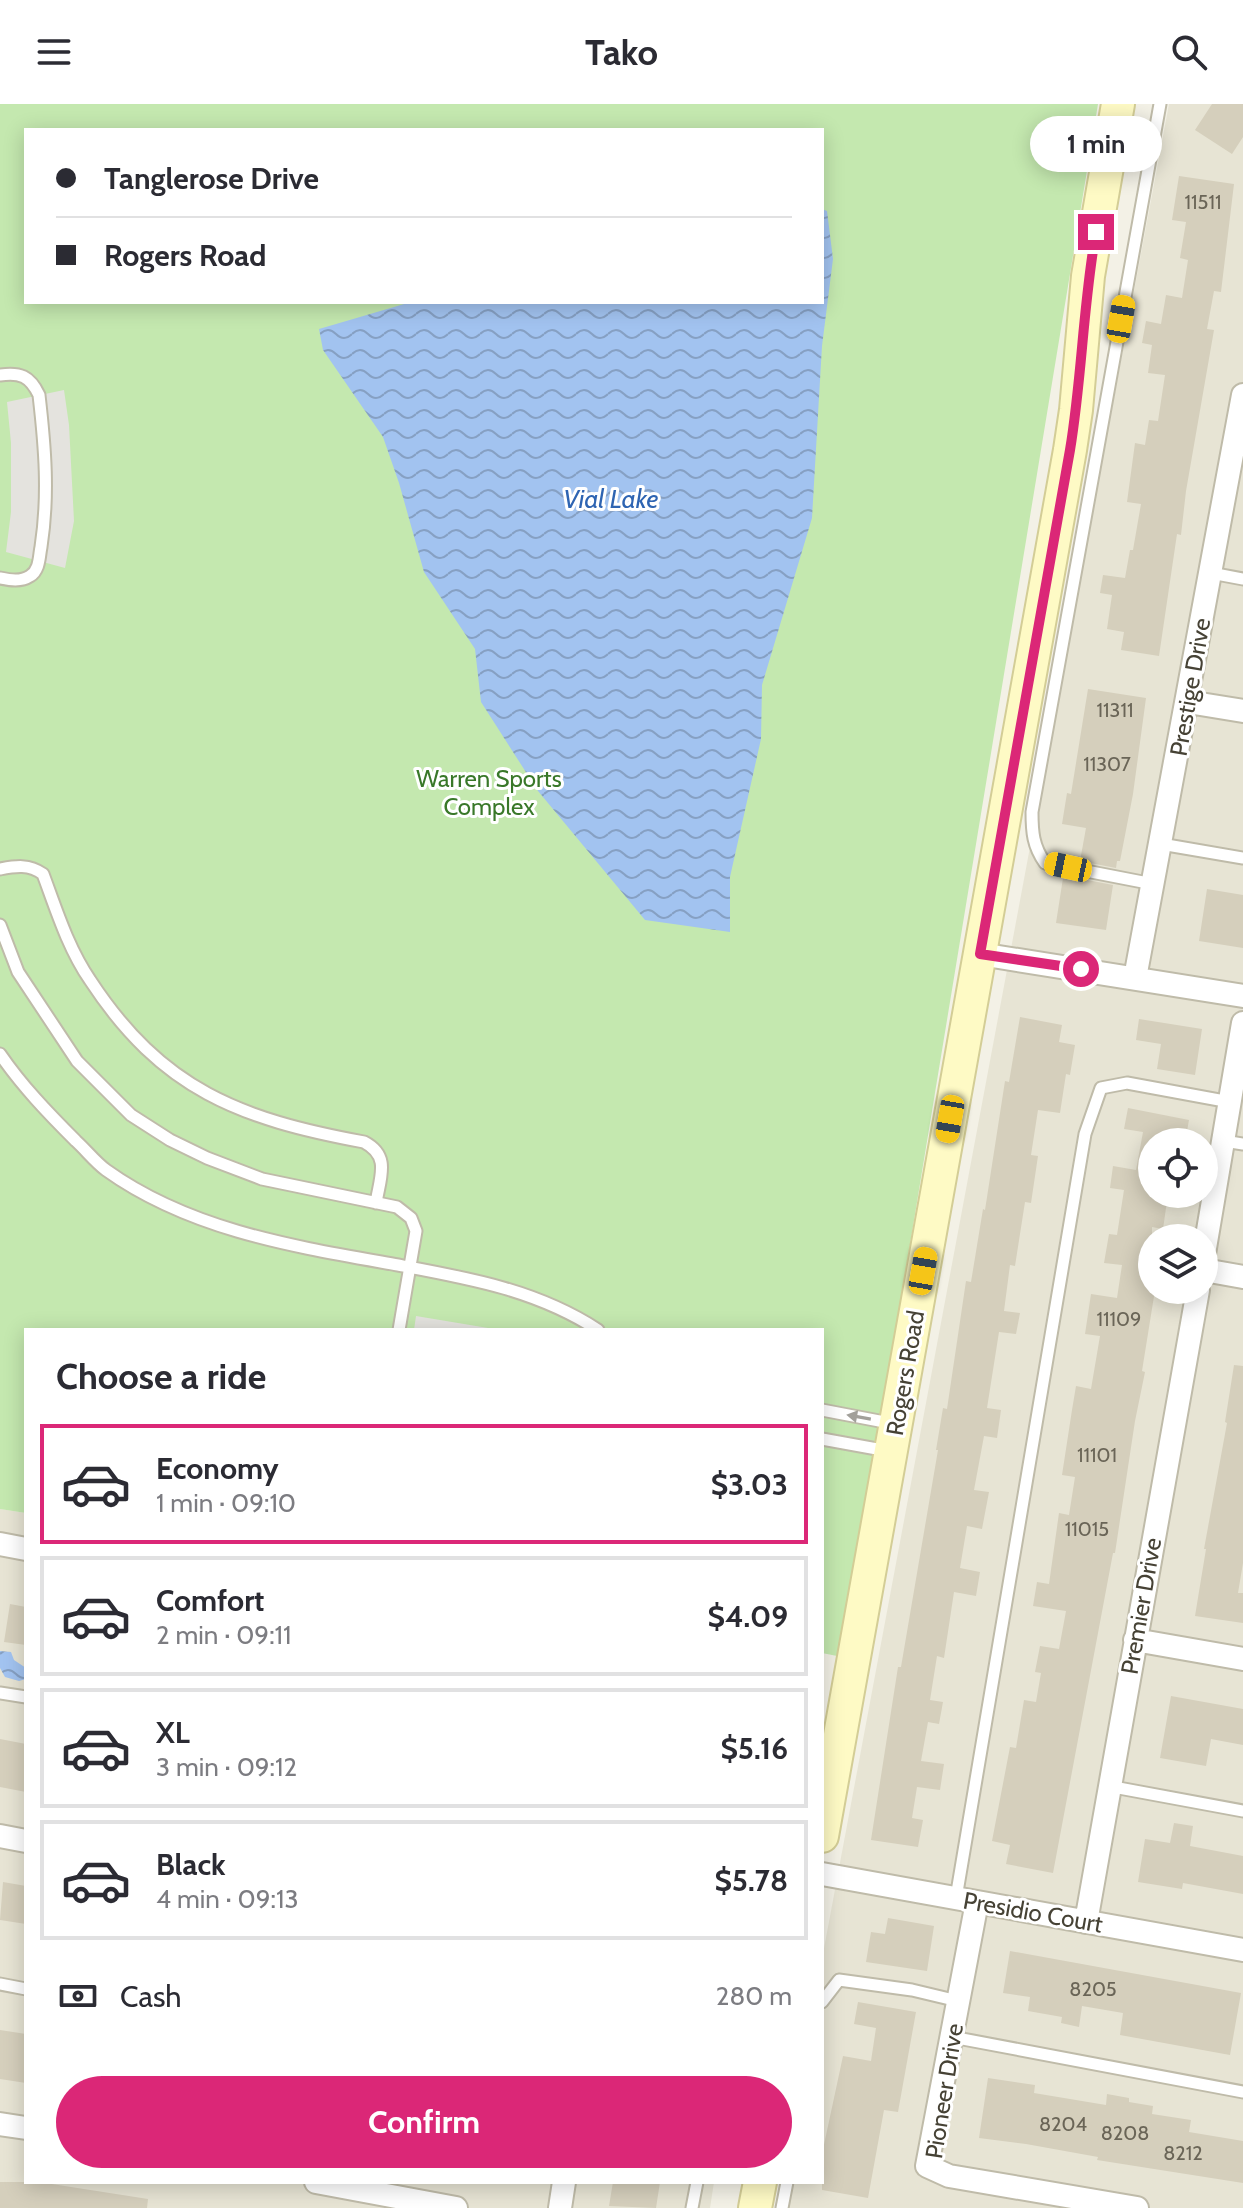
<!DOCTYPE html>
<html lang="en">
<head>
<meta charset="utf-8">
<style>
	:root { --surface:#fff; --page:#f7f7f7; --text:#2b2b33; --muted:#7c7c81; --line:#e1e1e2; --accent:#db2777 }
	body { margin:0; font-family:Cabin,sans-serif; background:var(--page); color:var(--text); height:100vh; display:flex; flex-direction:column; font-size:30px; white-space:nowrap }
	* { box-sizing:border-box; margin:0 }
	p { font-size:26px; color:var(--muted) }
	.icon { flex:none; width:44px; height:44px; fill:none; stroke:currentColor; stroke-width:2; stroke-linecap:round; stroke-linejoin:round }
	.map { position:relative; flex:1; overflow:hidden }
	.drawer { position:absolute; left:24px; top:1224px; width:800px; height:856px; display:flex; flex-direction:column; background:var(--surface); border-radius:0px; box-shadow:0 4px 20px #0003 }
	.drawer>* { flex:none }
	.guide { position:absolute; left:24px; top:24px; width:800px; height:176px; border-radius:0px; box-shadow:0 4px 20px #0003; display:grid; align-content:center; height:176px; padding:0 32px; background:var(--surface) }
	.fabs { position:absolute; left:1138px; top:1024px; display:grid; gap:16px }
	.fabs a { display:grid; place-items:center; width:80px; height:80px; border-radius:50%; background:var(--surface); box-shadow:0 4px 20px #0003; font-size:40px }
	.end { position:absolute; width:36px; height:36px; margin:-18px; border:10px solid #db2777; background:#fff; box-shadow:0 0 0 4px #fff }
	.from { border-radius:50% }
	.bubble { position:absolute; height:56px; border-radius:28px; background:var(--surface); box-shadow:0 4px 20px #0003; font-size:26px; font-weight:700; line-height:56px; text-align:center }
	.car { position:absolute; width:24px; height:48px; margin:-24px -12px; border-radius:10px; box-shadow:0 0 6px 2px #0007; background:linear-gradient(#f5c518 24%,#345 0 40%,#f5c518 0 76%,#345 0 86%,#f5c518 0) }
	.guide b { display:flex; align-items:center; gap:28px; height:76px; font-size:30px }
	.guide b+b { border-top:2px solid var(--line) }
	.guide i { width:20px; height:20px; background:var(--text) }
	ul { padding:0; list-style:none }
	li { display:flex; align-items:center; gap:24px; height:120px; margin:0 16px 12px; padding:0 16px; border:4px solid var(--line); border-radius:0px }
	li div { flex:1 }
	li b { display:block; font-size:30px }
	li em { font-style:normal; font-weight:700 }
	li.selected { border-color:var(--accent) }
	li>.icon { width:72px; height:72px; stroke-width:1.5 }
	h2 { padding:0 32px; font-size:36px; line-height:96px }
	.pay { display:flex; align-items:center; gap:20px; height:88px; padding:0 32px; font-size:30px }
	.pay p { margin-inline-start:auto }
	.primary-button { display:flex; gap:16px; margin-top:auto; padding:16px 32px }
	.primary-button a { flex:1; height:92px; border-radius:48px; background:var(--accent); color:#fff; font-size:32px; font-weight:700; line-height:92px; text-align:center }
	header { display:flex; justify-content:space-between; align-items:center; height:104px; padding:0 32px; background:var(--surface); font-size:36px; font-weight:700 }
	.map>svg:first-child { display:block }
</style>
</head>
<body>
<header><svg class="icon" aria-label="menu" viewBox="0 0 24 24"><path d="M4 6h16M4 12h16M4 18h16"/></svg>Tako<svg class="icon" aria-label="search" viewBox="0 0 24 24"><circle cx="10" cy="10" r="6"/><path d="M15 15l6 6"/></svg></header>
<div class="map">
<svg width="1243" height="2104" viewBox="0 0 1243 2104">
	<defs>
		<pattern id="water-waves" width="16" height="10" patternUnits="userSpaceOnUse" patternTransform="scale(2)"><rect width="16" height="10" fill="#a2c3f0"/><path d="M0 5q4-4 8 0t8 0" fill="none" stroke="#86a0c3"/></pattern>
	</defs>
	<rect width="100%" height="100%" fill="#f3f1e6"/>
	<path fill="#e7e4d4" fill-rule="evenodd" d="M1169,0H1243V2104H776L780,2078H822V1855ZM1152,1038H1204V1090H1152ZM1152,1134H1204V1186H1152Z
		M0,1405L26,1409V2078H714L710,2104H0Z"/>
	<path fill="#c4e8af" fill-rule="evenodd" d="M0,0H1098L842,1553L822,1549V1226H26V1409L0,1405ZM26,26H822V198H26Z"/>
	<path fill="#e4e3de" d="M64,286L69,321L74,417L65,464L6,448L11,408V339L7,298Z
		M416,1212L500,1226H414Z"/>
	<path fill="url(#water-waves)" d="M822,105L827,107L833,155L822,242L812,414L762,581L761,635L730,773V828L645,816L538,687L481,598L475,545L424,468L399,379L383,333L323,246L319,225L411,198H822Z
		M0,1547L11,1548L14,1556L26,1564V1575L19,1577L5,1573L0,1564Z"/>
	<path fill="#d5cfbc" d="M1212,0H1243V33L1232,50L1195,26Z
		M1179,72L1234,80L1221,188L1214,187L1207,225L1214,226L1186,387L1181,431L1177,430L1159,552L1121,546L1124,528L1107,525L1112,491L1100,489L1103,471L1125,474L1130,446H1133L1141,400L1127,398L1135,339L1145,341L1149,316L1158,317L1165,271L1148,269L1152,241L1142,239L1146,217L1161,220L1166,191L1182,194L1188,156L1180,154L1186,118L1172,116Z
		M1088,585L1146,594L1133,690L1120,757H1117L1116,764L1080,757L1086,724L1062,720L1067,689L1071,690Z
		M1063,774L1076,776L1077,774L1113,781L1106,826L1056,819Z
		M1207,785L1243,791V844L1199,837Z
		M1020,913L1062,921L1059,938L1075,941L1070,971L1066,970L1060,1009L1038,1006L1031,1051L1038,1052L1031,1099L1025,1098L1015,1162L1010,1161L1004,1207L1020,1209L1016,1230L999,1228L987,1304L1001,1306L997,1334L984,1332L974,1386L989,1388L982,1425L967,1422L960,1464L980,1468L976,1492L954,1488L944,1554L937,1552L930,1596L943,1598L939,1620L928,1618L921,1657L944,1660L940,1686L917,1683L912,1714L923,1716L918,1743L871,1736L898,1563H901L938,1346H936L943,1304L947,1305L966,1177L971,1178L983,1105L985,1106L1005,977L1009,978Z
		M1139,915L1202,925L1195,971L1157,965L1161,940L1136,936Z
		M1128,1004L1189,1016L1185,1038H1152V1090H1168L1163,1125L1152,1123V1186H1155L1142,1267L1145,1268L1135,1317L1115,1449H1113L1053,1769L1006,1760L1010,1741L992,1737L1010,1643L1016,1644L1024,1596L1036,1598L1041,1569L1035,1568L1040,1542L1059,1545L1066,1507L1033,1502L1037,1478L1049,1480L1059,1409L1069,1411L1075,1373L1062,1371L1072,1306L1076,1282L1091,1285L1100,1232L1085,1230L1091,1190L1117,1194L1122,1161L1104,1159L1109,1130L1117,1131L1124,1086L1110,1084L1113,1062L1136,1066L1143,1028L1124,1025Z
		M1234,1261L1243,1262V1459L1238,1489H1243V1519L1195,1512L1206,1445H1204L1227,1319L1225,1318Z
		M10,1500L26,1503V1541L4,1538Z
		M1171,1592L1243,1605V1641L1211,1635L1206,1662L1160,1654Z
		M0,1635L26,1640V1688L0,1683Z
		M1174,1719L1193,1722L1190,1742L1243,1752V1790L1183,1779L1182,1785L1138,1778L1145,1735L1170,1739Z
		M3,1778L26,1782V1820L0,1816Z
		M888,1814L934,1822L927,1867L866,1858L871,1828L885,1830Z
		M1010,1847L1241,1889L1230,1951L1120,1931L1123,1909L1082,1902L1079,1923L1061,1919L1062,1913L1028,1907L1030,1893L1003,1889Z
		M858,1898L916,1908L898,2008L884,2006L868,2094L822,2086V2050L843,1952L871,1957L876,1924L854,1920Z
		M0,1926L26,1930V1979L0,1975Z
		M988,1974L1035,1981L1034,1989L1106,2001L1107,1990L1129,1994V1998L1153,2002L1152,2010L1191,2016L1189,2028L1243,2037V2079L1097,2056L1098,2053L1026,2040L979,2034Z
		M0,2078H39L148,2095L147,2104H0Z
		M613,2078H660L656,2104L609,2102Z"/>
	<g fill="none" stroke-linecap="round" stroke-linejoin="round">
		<defs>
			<path id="lane" d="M0,271C20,268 30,272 39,291C45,343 49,391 41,443C39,452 40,466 30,472C21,478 10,476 0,474
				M1211,469L1243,475
				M1161,740L1243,754
				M0,765C16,762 29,760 43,770C56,805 68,844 90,876C162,986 240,1015 364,1038C391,1052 380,1073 376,1099
				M1153,780L1045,759C1033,742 1032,728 1032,708L1160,0
				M0,821L18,868L77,957L131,1011L170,1036L207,1054L262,1075L397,1103L411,1114L416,1127L399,1226
				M0,950C22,982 48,1009 76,1037C86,1046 95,1058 106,1066C191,1127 297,1143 398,1161C468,1174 537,1186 598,1226
				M1224,1037L1243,1040
				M822,1306L895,1320
				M822,1335L888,1347
				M0,1589L26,1593
				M1108,1682L1243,1707
				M956,1794L1085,1030L1101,984L1127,979L1230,998
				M0,1880L26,1885
				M822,1898L839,1876L912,1886L958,1897
				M952,1933L1243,1988
				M692,2104L697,2078
				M782,2104L787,2078"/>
			<path id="street" d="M1188,598L1243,607
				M980,850L1243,892
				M1135,874L1243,291
				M1204,1150L1243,919
				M1204,1166L1243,1173
				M0,1440L26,1445
				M1135,1536L1243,1555
				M0,1732L26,1737
				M822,1770L1243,1846
				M977,1798L927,2062L949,2072L1137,2104
				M1086,1818L1198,1186
				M0,2020L26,2024
				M316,2078L456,2104
				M560,2104L564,2078"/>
			<path id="secondary" d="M822,1732L1070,346L1076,306L1088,172L1118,0
				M755,2104L760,2078"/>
		</defs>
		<use href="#lane" stroke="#bfbba9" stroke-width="15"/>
		<use href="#street" stroke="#bfbba9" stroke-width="26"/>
		<use href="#secondary" stroke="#d3cd96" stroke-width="36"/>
		<use href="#lane" stroke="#fff" stroke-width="11"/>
		<use href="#street" stroke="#fff" stroke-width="22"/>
		<use href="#secondary" stroke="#fefac5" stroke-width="32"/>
	</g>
	<defs><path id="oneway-solid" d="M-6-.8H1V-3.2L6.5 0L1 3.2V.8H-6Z" transform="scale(2)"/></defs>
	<use fill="#a2a09a" href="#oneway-solid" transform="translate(859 1313) rotate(-170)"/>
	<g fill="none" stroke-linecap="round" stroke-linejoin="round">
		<path stroke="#db2777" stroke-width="10" d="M1081,865L980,850L1070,346C1082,274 1083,200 1096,128"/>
	</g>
	<g text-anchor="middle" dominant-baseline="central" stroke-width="6" stroke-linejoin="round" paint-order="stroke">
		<g font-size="20" fill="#6a6557">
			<text x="1203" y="98">11511</text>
			<text x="1115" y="606">11311</text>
			<text x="1107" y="660">11307</text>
			<text x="1119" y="1215">11109</text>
			<text x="1097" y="1351">11101</text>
			<text x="1087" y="1425">11015</text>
			<text x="1093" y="1885">8205</text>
			<text x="1063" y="2020">8204</text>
			<text x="1125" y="2029">8208</text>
			<text x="1183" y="2049">8212</text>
		</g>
		<g font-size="24" fill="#464235" stroke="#fff">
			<text transform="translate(1190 583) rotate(-80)">Prestige Drive</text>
			<text transform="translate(905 1269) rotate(-80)">Rogers Road</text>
			<text transform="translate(1141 1502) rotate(-80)">Premier Drive</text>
			<text transform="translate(1033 1808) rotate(10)">Presidio Court</text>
			<text transform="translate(944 1987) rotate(-81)">Pioneer Drive</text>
		</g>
		<g font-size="24" fill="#397829" stroke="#fff">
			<text x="489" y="674">Warren Sports<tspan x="489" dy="28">Complex</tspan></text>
		</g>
		<g font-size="26" font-style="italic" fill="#2e64b2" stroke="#fff">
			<text x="611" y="395">Vial Lake</text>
		</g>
	</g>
</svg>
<div class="fabs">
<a><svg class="icon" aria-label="locate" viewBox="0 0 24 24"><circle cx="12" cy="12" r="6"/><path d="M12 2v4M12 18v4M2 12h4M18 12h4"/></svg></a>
<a><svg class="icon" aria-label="layers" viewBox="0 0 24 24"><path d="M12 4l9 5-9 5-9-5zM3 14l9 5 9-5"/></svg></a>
</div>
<i class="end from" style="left:1081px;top:865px"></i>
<i class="end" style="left:1096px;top:128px"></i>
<div class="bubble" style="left:1030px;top:12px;width:132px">1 min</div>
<i class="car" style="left:1121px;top:215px;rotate:10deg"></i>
<i class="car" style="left:1068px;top:763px;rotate:282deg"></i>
<i class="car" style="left:950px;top:1015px;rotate:190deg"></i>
<i class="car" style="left:923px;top:1167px;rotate:10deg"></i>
<div class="guide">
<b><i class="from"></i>Tanglerose Drive</b>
<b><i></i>Rogers Road</b>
</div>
<section class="drawer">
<h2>Choose a ride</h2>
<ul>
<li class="selected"><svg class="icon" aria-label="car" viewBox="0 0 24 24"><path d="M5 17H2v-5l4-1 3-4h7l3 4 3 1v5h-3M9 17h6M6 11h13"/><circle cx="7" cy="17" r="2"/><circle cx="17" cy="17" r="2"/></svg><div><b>Economy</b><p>1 min · 09:10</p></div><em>$3.03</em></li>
<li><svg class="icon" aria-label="car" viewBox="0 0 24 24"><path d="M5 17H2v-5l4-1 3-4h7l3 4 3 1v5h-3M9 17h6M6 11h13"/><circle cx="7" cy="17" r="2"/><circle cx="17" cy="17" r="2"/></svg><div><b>Comfort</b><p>2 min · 09:11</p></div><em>$4.09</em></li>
<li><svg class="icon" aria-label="car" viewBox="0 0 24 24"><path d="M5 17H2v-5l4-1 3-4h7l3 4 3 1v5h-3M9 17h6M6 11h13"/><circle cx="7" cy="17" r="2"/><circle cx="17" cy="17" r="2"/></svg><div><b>XL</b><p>3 min · 09:12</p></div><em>$5.16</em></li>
<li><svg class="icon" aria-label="car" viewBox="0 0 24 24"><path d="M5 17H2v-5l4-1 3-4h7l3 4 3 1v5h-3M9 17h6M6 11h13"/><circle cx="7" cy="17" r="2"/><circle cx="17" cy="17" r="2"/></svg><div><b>Black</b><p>4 min · 09:13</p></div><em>$5.78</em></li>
</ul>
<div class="pay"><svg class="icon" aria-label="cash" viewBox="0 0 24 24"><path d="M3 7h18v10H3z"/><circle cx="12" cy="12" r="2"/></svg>Cash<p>280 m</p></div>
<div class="primary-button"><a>Confirm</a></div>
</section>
</div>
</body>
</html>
